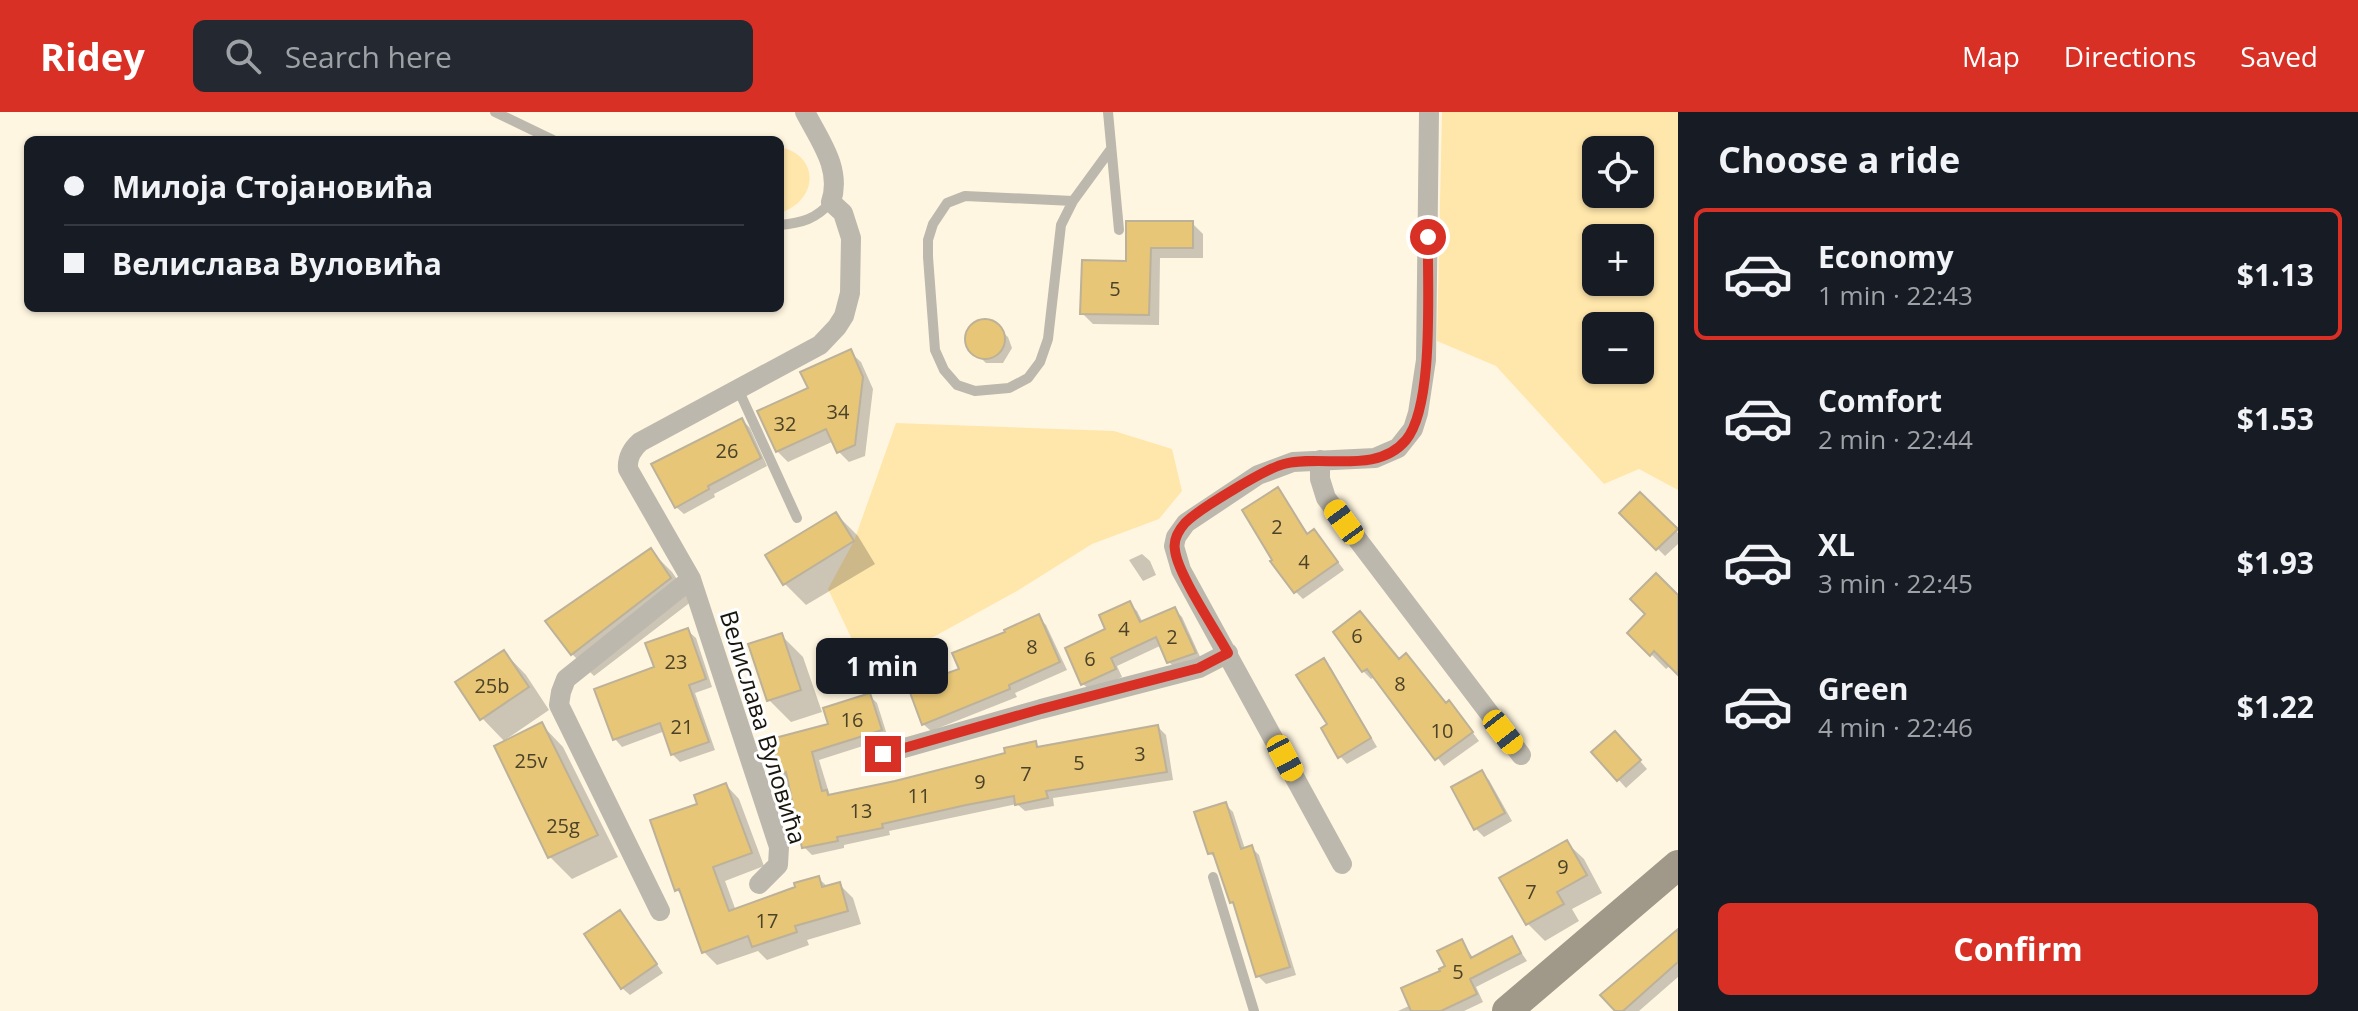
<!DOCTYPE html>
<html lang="en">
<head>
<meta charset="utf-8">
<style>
	:root { --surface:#171b24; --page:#242831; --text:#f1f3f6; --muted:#9ea1a6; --line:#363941; --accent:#d93025 }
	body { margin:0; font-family:"Open Sans",sans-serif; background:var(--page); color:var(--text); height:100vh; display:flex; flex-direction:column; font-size:30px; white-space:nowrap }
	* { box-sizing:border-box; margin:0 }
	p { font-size:26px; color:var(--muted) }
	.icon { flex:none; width:44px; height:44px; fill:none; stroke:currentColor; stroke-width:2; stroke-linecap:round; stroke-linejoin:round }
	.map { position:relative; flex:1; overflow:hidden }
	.panel { display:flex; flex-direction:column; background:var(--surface); width:680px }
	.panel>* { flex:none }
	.banner { position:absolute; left:24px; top:24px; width:760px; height:176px; border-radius:12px; box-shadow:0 2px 6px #0004; display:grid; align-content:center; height:176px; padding:0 40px; background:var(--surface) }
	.fabs { position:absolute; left:1582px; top:24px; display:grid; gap:16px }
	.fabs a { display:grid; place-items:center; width:72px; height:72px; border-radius:12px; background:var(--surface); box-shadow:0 2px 6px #0004; font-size:40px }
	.end { position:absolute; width:36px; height:36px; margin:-18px; border:10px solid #d93025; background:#fff; box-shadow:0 0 0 4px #fff }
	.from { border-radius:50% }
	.bubble { position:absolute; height:56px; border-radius:12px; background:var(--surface); box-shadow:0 2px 6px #0004; font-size:26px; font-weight:700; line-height:56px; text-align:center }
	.car { position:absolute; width:24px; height:48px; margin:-24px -12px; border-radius:10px; box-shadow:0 0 6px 2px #0007; background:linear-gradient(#f5c518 24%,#345 0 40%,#f5c518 0 76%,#345 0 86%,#f5c518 0) }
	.banner b { display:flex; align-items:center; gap:28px; height:76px; font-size:30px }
	.banner b+b { border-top:2px solid var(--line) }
	.banner i { width:20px; height:20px; background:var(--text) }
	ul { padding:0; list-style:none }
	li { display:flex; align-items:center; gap:24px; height:132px; margin:0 16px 12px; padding:0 24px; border:4px solid transparent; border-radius:12px }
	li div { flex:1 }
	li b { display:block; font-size:30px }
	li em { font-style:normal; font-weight:700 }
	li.active { border-color:var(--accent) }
	li>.icon { width:72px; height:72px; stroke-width:1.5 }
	h2 { padding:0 40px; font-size:36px; line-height:96px }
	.button { display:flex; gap:16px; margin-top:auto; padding:16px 40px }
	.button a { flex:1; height:92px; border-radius:12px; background:var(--accent); color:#fff; font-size:32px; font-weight:700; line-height:92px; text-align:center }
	header { display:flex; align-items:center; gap:48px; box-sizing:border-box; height:112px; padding:0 40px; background:var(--accent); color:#fff }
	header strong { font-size:38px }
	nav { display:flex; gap:44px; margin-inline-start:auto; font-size:28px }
	.search { width:560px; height:72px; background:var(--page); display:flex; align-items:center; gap:20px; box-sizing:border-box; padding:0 28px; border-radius:12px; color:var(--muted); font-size:30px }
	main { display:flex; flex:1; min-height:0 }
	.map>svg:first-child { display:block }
</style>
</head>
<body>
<header>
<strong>Ridey</strong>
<div class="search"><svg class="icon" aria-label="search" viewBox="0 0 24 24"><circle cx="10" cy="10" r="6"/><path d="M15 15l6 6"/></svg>Search here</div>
<nav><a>Map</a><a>Directions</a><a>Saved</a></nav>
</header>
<main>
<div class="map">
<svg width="1678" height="899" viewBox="0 0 1678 899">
	<rect width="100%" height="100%" fill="#fff6e1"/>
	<path fill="#ffe6ab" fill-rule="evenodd" d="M1442,0H1678V378L1639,357L1604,372L1496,254L1437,229ZM1640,38V82H1596V38ZM1596,126H1640V170H1596ZM1596,214H1640V258H1596Z
		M780,35C821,44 818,89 780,101Z
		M896,311L1114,319L1172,337L1182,379L1159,407L1092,432L1017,479L868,561L828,477L854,429Z"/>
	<path fill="#0003" d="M1128,111H1192L1203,122V146H1160L1159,213L1093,212L1082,201L1128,151Z
		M978,210H990L1008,225L1012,236L1003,251H986L969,235L967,223Z
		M850,240L861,250L873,277L865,344L849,350L839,340L834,329L788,350L777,339L811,277Z
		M742,308L750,316L767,354L714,382L715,385L684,402L676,395Z
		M1278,378L1309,423L1321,427L1344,458L1303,487L1296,480Z
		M1640,383L1678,421V432L1665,444L1622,401Z
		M836,402L858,424L875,452L806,493L784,471Z
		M650,438L672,460L692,489L594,564L572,542Z
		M1142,442L1150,449L1156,463L1143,469L1129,448Z
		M1678,486V560L1671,553L1666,557L1630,521Z
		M1130,492L1137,499L1143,511L1174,497L1182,505L1202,549L1177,558L1169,550L1162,533L1117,554L1122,565L1091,579L1083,572L1108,518Z
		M1038,505L1046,513L1067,558L1015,581L1017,585L931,619L923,612L961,558Z
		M688,519L696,526L712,575L695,581L715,638L680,650L672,642L665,619L622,635L615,627L656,556Z
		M1335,521L1399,549L1456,598L1479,629L1444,654L1375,565L1371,567L1363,559Z
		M781,523L803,545L822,600L791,610L769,588Z
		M504,540L526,563L549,598L505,628L507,630L541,612L563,635L618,745L572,767L550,745L506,631L482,606Z
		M1323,548L1331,556L1377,635L1347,652L1340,644L1330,613Z
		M869,583L877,591L888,626L819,648L830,684L895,671L1007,642L1035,631L1040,636L1158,615L1166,623L1173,668L1053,686L1054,694L1025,699L1017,692L889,719L890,723L844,733V736L812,743L804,735L790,669L782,661L831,613Z
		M1623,629L1647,657L1626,676L1594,640Z
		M1481,660L1489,668L1512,709L1484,725L1476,717Z
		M726,673L739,687L764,754L725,769L736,799L818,766L828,775L839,772L853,786L861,812L807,828L809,833L767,848L758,839L717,853L704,840L684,785L677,778L700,693Z
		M1225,692L1233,700L1245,737L1251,735L1259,743L1296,863L1266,872L1258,864L1237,795L1231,790L1218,749L1210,741Z
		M1567,731L1584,747L1602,781L1572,797L1579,809L1545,829L1528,812L1502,767Z
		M620,800L663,861L630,883L622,876Z
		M1678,820V865L1639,899H1617Z
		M1512,827L1527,849L1476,875L1483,890L1464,899H1398L1411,893L1447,855L1462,830L1474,847Z"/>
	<path fill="#e7c677" stroke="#bcb199" stroke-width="2" d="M1126,109H1193V136H1151L1149,203L1080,202L1082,148L1126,149Z
		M965 227a20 20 0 1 1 40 0a20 20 0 1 1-40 0Z
		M851,237L863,265L855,333L837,341L826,317L776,340L757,299L808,276L800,260Z
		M742,306L761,346L708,374L709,377L675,396L651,352Z
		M1278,375L1307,422L1314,417L1338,450L1294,481L1270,449L1272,448L1242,398Z
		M1640,380L1678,417L1656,438L1619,401Z
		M836,400L854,429L783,473L765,443Z
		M651,436L671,466L571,543L545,509Z
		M1656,461L1678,483V563L1654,539L1650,544L1627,521L1645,502L1630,487Z
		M1130,489L1140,510L1175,495L1196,541L1167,551L1156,525L1111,546L1116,557L1081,573L1065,536L1105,517L1099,503Z
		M1360,499L1399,547L1406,541L1446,591L1449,588L1473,620L1435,648L1367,557L1362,560L1333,520Z
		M1039,502L1060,550L1009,573L1010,577L922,613L908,575L959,557L952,541L1005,520L1004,518Z
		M688,516L706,567L689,573L709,630L671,643L660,611L613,628L594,577L654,555L645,531Z
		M782,521L801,578L767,589L748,532Z
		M504,538L529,575L480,608L455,570Z
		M1324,546L1371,626L1338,646L1321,616L1327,612L1296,563Z
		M870,581L882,618L812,640L822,679L827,678L828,683L895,669L1005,641L1004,636L1036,629L1037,635L1158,613L1167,660L1046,679L1048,686L1015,693L1014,684L966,693L882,712L883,716L837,725L838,729L802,736L786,660L780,662L771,627L828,612L823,596Z
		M542,610L598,723L548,746L494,634Z
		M1615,619L1641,648L1617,669L1591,640Z
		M1482,658L1505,701L1474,718L1451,675Z
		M726,671L752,741L713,755L729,799L795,775L794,771L819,764L822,775L840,770L848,799L795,814L797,820L752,835L748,824L702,841L679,777L675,779L650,708L697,692L694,683Z
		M1226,690L1241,737L1252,733L1290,855L1256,865L1233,790L1230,791L1213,741L1208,742L1194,700Z
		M1567,728L1587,763L1557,780L1564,792L1526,813L1499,766Z
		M620,798L657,852L621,877L584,822Z
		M1678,817V850L1623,899H1615L1600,883Z
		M1512,824L1521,841L1470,867L1477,882L1441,899H1411L1401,876L1440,859L1439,857L1445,854L1437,839L1462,827L1471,846Z"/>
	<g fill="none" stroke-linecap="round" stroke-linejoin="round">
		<path stroke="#bdb8ad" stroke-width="10" d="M495,0L553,28
			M1108,0L1119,118
			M1073,89L965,84L947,91L933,112L928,128V145L935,238L944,258L957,273L975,279L1009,276L1028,266L1040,250L1048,227L1061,113L1073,89L1111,37
			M780,113C802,111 816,107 831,90
			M738,277L797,406
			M1213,765L1254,899"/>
		<path stroke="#bdb8ad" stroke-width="20" d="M1320,348V367L1326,386L1521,643
			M883,642L1041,597L1199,556L1228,541
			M1342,752L1181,458L1174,434L1176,425L1186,411L1258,363L1293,350L1375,346L1398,336L1413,317L1418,301L1426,248L1429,0
			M759,772L778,753L779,735L691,467L628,357C627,346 631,338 640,330L820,233L837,215L844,204L850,181L851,126L843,101L831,90C842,57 820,29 805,0
			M660,799L559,593L561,580L566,567L691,467"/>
		<path stroke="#a09989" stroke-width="30" d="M1507,899L1678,753"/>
	</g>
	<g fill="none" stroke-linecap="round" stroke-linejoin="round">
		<path stroke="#d93025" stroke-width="10" d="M883,642L1041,597L1199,556L1228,541C1215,517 1177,461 1175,438C1173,428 1178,419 1185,411C1199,397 1265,357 1284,352C1322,342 1377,363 1406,328C1435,293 1427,172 1428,125"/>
	</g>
	<g text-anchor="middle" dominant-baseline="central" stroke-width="6" stroke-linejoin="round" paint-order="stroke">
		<g font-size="20" fill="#4c4228">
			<text x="1115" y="176">5</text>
			<text x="838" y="299">34</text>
			<text x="785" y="311">32</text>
			<text x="727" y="338">26</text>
			<text x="1277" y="414">2</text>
			<text x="1304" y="449">4</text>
			<text x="1124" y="516">4</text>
			<text x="1357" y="523">6</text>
			<text x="1172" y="524">2</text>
			<text x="1032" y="534">8</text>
			<text x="1090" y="546">6</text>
			<text x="676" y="549">23</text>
			<text x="1400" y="571">8</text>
			<text x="492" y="573">25b</text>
			<text x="852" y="607">16</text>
			<text x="682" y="614">21</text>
			<text x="1442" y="618">10</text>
			<text x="1140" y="641">3</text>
			<text x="531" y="648">25v</text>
			<text x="1079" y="650">5</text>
			<text x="1026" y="661">7</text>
			<text x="980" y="669">9</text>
			<text x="919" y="683">11</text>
			<text x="861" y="698">13</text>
			<text x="563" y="713">25g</text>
			<text x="1563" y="754">9</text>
			<text x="1531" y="779">7</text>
			<text x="767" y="808">17</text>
			<text x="1458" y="859">5</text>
		</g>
		<g font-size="24" fill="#19160d" stroke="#fff">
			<text transform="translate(764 615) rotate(73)">Велислава Вуловића</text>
		</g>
	</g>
</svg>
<div class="fabs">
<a><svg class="icon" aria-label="locate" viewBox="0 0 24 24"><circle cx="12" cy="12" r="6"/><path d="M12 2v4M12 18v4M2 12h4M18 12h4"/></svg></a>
<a>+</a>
<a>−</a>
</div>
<i class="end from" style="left:1428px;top:125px"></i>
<i class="end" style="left:883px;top:642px"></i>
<div class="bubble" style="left:816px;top:526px;width:132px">1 min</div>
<i class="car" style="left:1344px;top:410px;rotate:324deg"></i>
<i class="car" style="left:1503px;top:620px;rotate:142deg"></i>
<i class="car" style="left:1285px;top:646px;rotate:152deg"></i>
<div class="banner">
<b><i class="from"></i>Милоја Стојановића</b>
<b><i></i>Велислава Вуловића</b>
</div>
</div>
<section class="panel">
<h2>Choose a ride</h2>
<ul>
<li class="active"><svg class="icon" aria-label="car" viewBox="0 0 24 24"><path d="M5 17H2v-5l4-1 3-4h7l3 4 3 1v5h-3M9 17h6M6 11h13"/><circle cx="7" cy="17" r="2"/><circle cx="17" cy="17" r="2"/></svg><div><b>Economy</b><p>1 min · 22:43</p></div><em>$1.13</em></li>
<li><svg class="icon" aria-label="car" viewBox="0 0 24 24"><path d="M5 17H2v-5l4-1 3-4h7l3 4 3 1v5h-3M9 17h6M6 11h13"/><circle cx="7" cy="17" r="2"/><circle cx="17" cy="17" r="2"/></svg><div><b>Comfort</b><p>2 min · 22:44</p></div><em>$1.53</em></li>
<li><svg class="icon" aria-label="car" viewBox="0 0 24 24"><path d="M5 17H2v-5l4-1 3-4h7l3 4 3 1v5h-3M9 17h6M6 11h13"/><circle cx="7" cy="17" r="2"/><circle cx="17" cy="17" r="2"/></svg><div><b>XL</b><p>3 min · 22:45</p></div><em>$1.93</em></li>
<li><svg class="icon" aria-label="car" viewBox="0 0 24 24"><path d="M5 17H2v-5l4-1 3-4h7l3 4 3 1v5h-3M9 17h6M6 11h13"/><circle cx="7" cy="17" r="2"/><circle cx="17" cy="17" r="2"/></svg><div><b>Green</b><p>4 min · 22:46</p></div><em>$1.22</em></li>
</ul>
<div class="button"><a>Confirm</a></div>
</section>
</main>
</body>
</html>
